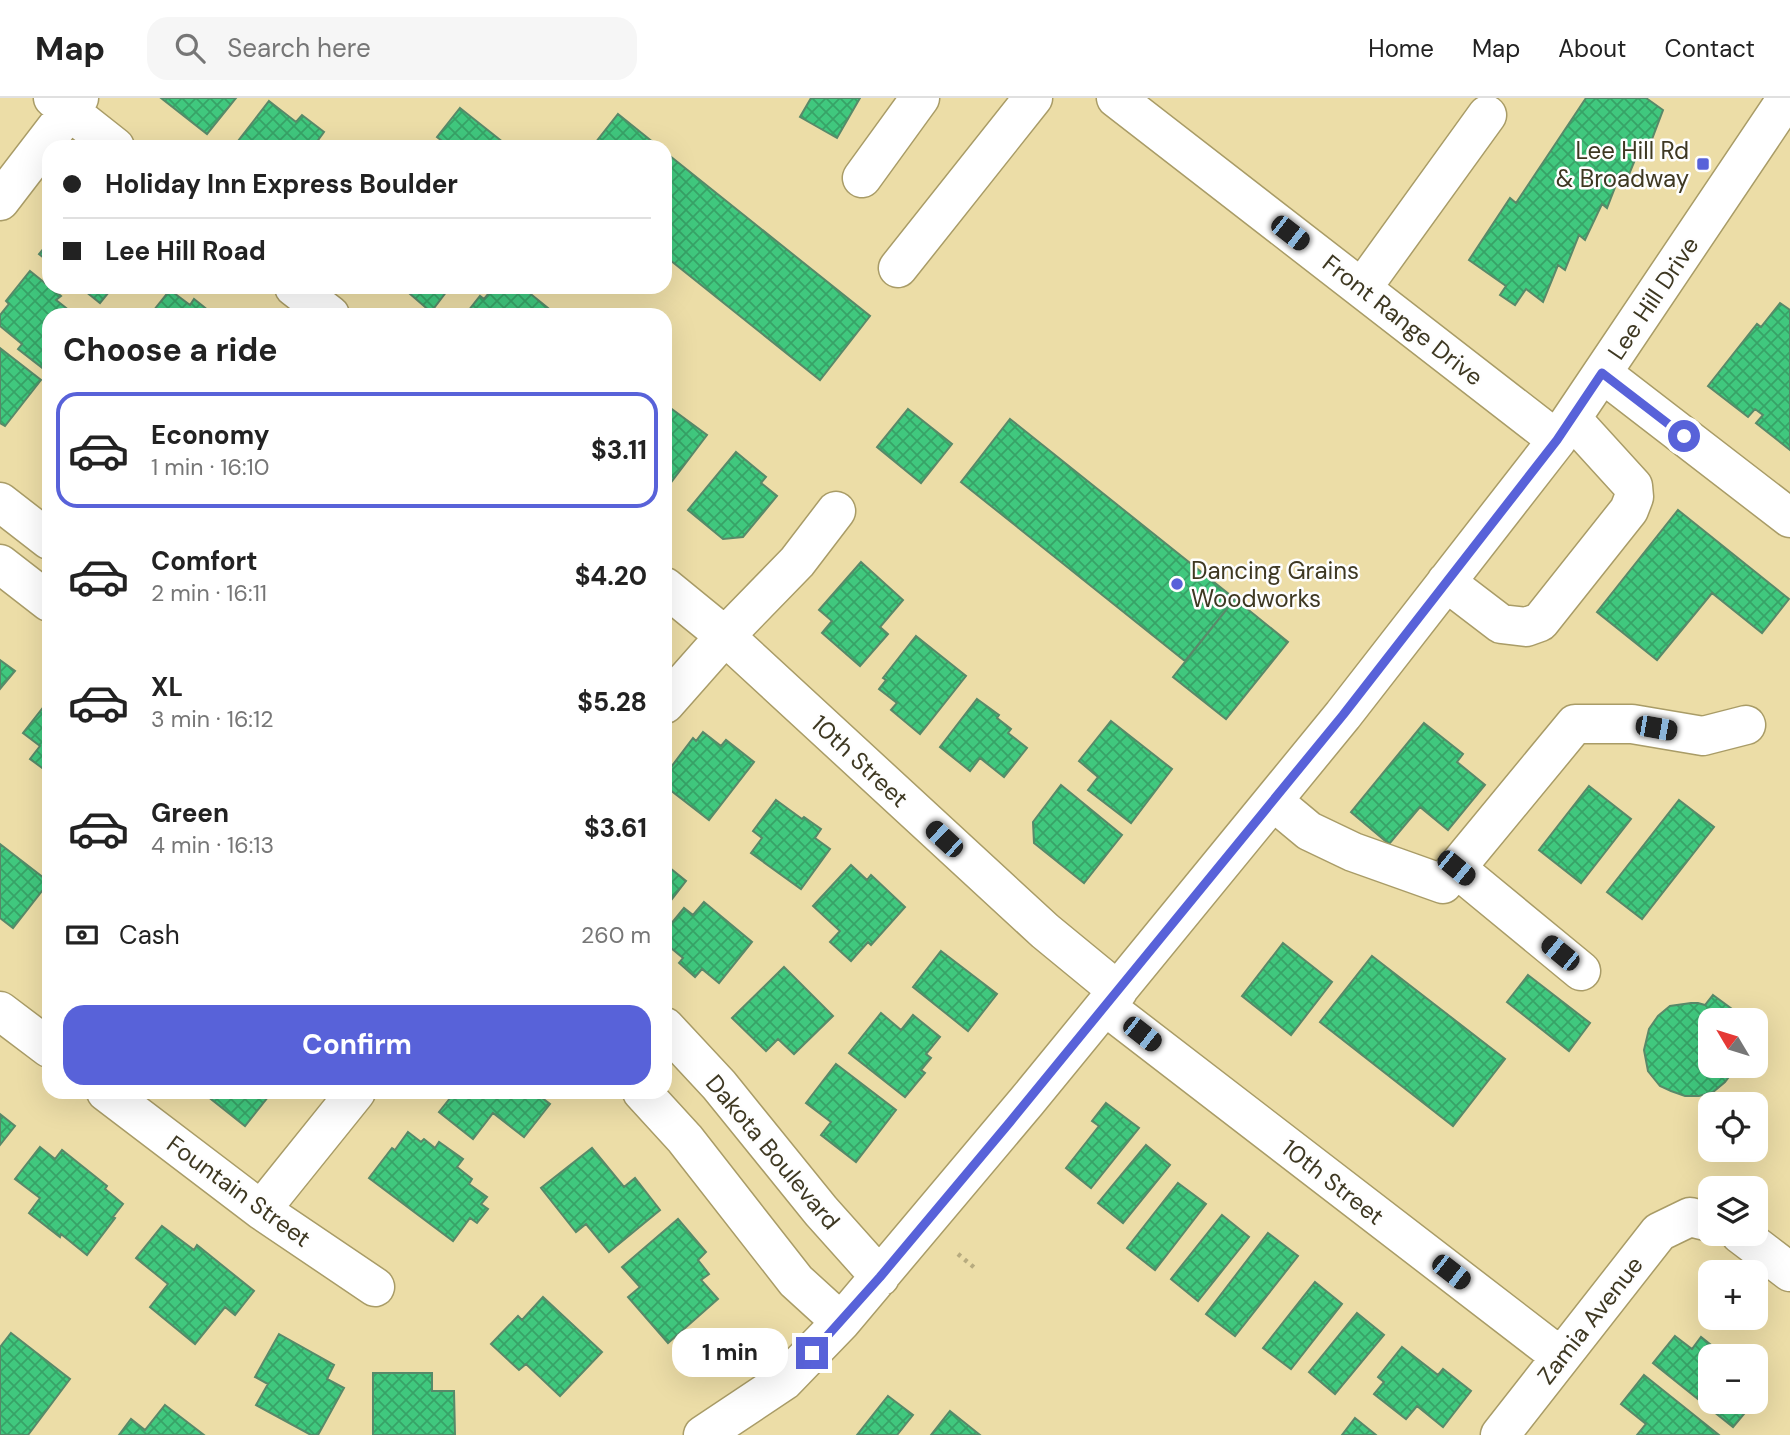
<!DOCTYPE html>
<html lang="en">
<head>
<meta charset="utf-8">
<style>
	:root { --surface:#fff; --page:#f6f6f6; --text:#222; --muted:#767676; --line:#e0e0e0; --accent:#5862d9 }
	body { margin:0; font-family:"DM Sans",sans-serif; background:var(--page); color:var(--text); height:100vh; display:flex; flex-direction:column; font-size:26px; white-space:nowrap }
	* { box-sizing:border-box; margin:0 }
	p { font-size:23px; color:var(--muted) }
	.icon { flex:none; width:38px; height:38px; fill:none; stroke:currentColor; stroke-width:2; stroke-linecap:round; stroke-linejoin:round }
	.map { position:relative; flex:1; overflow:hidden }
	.drawer { position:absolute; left:42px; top:210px; width:630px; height:791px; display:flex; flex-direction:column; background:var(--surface); border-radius:21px; box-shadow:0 7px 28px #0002 }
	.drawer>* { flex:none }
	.top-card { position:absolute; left:42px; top:42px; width:630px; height:154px; border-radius:21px; box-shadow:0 7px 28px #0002; display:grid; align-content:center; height:154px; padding:0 21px; background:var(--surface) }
	.needle { width:46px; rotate:308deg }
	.buttons { position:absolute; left:1698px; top:910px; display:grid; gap:14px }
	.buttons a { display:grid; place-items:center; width:70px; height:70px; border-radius:14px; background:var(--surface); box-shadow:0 7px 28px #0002; font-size:35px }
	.end { position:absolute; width:32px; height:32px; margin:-16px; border:9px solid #5862d9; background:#fff; box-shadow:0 0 0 4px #fff }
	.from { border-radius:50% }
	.bubble { position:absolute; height:49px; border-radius:21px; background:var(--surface); box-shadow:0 7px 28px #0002; font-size:23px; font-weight:700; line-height:49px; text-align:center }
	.car { position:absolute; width:21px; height:42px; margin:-21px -10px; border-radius:9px; box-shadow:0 0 5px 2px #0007; background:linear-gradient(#222 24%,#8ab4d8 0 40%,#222 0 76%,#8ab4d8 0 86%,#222 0) }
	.top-card b { display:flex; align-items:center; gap:24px; height:66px; font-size:26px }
	.top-card b+b { border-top:2px solid var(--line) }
	.top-card i { width:18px; height:18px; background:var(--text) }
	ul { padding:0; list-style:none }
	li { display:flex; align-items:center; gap:21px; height:116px; margin:0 14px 10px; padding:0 7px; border:4px solid transparent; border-radius:21px }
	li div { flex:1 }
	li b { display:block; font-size:26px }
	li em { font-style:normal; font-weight:700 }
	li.active { border-color:var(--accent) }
	li>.icon { width:63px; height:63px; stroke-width:1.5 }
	h2 { padding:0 21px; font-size:32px; line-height:84px }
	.pay { display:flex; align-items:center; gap:18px; height:77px; padding:0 21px; font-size:26px }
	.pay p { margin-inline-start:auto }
	.action { display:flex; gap:14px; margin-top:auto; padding:14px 21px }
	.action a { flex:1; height:80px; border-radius:21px; background:var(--accent); color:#fff; font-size:28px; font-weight:700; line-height:80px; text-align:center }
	header { display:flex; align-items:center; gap:42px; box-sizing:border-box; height:98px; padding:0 35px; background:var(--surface); border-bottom:2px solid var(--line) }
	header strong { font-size:33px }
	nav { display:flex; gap:38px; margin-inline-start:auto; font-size:24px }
	.search { width:490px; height:63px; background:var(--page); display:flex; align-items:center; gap:18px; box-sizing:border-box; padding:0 24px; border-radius:21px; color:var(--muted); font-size:26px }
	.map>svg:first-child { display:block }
</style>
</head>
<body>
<header>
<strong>Map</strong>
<div class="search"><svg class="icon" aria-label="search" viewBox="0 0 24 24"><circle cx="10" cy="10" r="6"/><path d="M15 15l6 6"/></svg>Search here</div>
<nav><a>Home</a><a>Map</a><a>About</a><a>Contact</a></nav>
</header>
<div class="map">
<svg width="1790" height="1337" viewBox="0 0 1790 1337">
	<defs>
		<pattern id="building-cross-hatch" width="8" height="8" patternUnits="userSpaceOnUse" patternTransform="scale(1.75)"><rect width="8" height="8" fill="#40c87e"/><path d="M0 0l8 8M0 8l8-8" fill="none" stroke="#37a367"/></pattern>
	</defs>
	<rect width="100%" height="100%" fill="#ecdda7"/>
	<path fill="url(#building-cross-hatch)" stroke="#588969" stroke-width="2" d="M161,0H236L207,36Z
		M811,0H860L837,40L800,19Z
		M1586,0H1646L1663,12L1649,49L1643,42L1628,79L1621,74L1607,110L1602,106L1585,142L1579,137L1565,172L1558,167L1543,204L1526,191L1515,207L1500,197L1506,188L1469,162L1510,100L1516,105Z
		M269,3L296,24L302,17L324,34L313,49H237L235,47Z
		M460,10L509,49H450L437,39Z
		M618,16L659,49H592Z
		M665,54L870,218L820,282L665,158Z
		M49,144V164L39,156Z
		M30,173L61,198L56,202L75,217H49V267L45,272L18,251L22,246L0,228V217L9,206L6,203Z
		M80,189H113L100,205Z
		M402,189H450L431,214Z
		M494,189H522L553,214L550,217H465L480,198L484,201Z
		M170,192L190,207L194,201L214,217H150Z
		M1780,205L1790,212V352L1756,325L1763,317L1755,311L1748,319L1708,288L1757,226L1761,229Z
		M0,250L41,282L5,328L0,325Z
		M665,306L707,337L669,387L665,384Z
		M908,311L952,346L921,385L877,349Z
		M1010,321L1235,501L1185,563L961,384Z
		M736,354L766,379L761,385L777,398L743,439L723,441L688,412Z
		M1678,412L1789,501L1762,535L1712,495L1657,562L1597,514Z
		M861,464L903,502L880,529L888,536L860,568L822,535L832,523L819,512Z
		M1235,501L1288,544L1226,621L1173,579Z
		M916,538L966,578L920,636L891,612L897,605L879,591L886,582L883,580Z
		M0,562L15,573L0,591Z
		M977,601L999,617L997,620L1011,631L1008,635L1027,650L1004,679L980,660L970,673L940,649Z
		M49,602V675L30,661L40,648L23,635Z
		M1111,623L1172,671L1131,725L1088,692L1098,679L1079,663Z
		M1424,625L1463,656L1457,664L1485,687L1448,732L1420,709L1389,746L1351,714Z
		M703,634L721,648L726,642L754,664L709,722L665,688V677L693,640L696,643Z
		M1061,687L1122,737L1084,785L1034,745L1033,724Z
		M1589,688L1631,721L1581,785L1539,752Z
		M776,702L802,721L804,719L821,731L815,740L830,751L801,791L751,755L762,740L753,733Z
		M1679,702L1714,729L1642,821L1607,794Z
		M0,746L49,784L13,830L0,820Z
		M665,766L686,783L665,810Z
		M851,767L867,782L871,777L905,809L871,847L868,844L851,863L830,844L840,833L813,808Z
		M704,804L752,844L719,885L702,871L695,879L679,865L683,860L665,845V833L684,810L693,817Z
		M1283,845L1332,884L1291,937L1242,898Z
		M941,853L997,896L968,933L913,889Z
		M1372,858L1505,961L1453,1028L1320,924Z
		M784,869L833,918L794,956L778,941L766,953L732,920Z
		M1528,877L1590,925L1569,953L1507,904Z
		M1713,897L1736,914L1729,922H1710V968H1735L1734,972L1725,984L1713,994L1699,998H1685L1671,993L1660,988L1648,973L1644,952L1649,931L1658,918L1670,908L1691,905H1698L1705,907Z
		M881,915L901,932L913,917L940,939L926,956L931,960L921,972L925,975L905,999L849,955Z
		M836,966L896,1012L856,1064L821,1037L831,1024L806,1005Z
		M202,994H272L245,1028Z
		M455,994H538L537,996L550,1006L524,1039L493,1015L473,1041L439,1014Z
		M1106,1005L1139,1030L1091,1090L1066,1070L1099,1028L1092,1023Z
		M0,1016L15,1028L0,1047Z
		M408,1034L421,1044L424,1041L435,1050L439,1044L463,1061L457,1069L472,1081L469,1086L487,1099L481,1106L488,1111L477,1125L470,1120L453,1143L369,1080L392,1050L395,1052Z
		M1146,1047L1170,1067L1123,1125L1098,1105Z
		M40,1049L55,1061L62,1052L107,1088L105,1091L123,1106L113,1119L115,1120L87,1157L61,1136L60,1139L29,1115L40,1100L15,1081Z
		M592,1050L624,1089L635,1080L660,1112L609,1154L586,1126L576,1134L541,1090Z
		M1178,1085L1206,1106L1155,1172L1127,1150Z
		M1222,1117L1249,1139L1198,1203L1171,1181Z
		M678,1121L706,1154L698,1162L709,1176L701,1182L718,1201L668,1245L628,1199L640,1189L622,1169Z
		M162,1128L194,1152L197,1147L254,1193L235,1217L225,1209L195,1246L150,1209L168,1186L136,1160Z
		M1268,1135L1298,1158L1235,1238L1206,1216Z
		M1315,1184L1342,1206L1291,1271L1263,1250Z
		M543,1199L602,1254L560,1298L526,1266L519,1272L491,1246L518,1218L522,1222Z
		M1357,1215L1384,1237L1335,1296L1309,1274Z
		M11,1235L70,1281L28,1337H0V1249Z
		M279,1236L334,1267L327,1281L344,1290L318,1337H311L256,1307L268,1286L255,1279Z
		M1675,1238L1692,1251L1701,1239L1725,1258H1710V1304H1754L1733,1329L1653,1265Z
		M1402,1249L1438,1277L1443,1271L1471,1293L1443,1329L1417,1308L1406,1321L1374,1296L1384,1284L1378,1279Z
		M373,1275H432V1293H454L455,1337H373Z
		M1644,1277L1719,1337H1637L1646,1326L1621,1306Z
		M888,1298L913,1317L897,1337H857Z
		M165,1307L204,1337H119L131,1321L145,1332Z
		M950,1313L980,1337H931Z
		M1355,1320L1376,1337H1342Z"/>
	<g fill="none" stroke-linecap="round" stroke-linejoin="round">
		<defs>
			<path id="minor" d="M53,0L115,49
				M1116,0L1557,342
				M862,80L920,0
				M0,103L79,0
				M898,170L1033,0
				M294,189L330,217
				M1362,190L1487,17
				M1602,275L1790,420
				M0,404L49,442
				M0,466L49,504
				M1446,484L1501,526L1526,529L1540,524L1629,412L1634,399L1633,388L1572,321
				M665,489L725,538L1045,833L1118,893
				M665,606L725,538L797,464L836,413
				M1273,703L1309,733L1353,754L1443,786L1575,626H1632L1703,638L1746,627
				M1456,770L1581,873
				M1105,908L1561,1259
				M0,913L49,950
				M665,929L719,987L821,1113L880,1179
				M106,994L261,1112L375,1189
				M642,994L685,1041L796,1183L841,1224
				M261,1112L356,994
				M1740,1136L1790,1174
				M703,1337L784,1283L841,1224L1027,1003L1343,617L1557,342L1787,0
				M1500,1337L1659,1134L1690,1119L1710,1124"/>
		</defs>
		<use href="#minor" stroke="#a99c67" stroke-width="41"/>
		<path stroke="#b7ab7f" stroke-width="4.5" stroke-dasharray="3.5 5" stroke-linecap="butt" d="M958,1156L976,1171"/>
		<use href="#minor" stroke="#fff" stroke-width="38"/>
	</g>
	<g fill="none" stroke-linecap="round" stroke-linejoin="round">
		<path stroke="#5862d9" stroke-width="9" d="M812,1255L880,1179L1010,1024L1343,617L1557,342L1602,275L1684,338"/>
	</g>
	<g fill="#5862d9" stroke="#fefefe" stroke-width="2.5">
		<rect x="1696" y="59" width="14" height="14" rx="3.5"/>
		<circle cx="1177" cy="486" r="7"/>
	</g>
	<g text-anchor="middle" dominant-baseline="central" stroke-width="5" stroke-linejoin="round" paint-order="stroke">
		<g font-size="24" fill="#3e3822" stroke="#fefefe" text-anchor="end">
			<text x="1689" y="52">Lee Hill Rd<tspan x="1689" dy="28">&amp; Broadway</tspan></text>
			<text x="1191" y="472" text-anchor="start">Dancing Grains<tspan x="1191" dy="28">Woodworks</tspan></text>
		</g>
		<g font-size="24" fill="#3e3822" stroke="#fefefe">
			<text transform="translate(1653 200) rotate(-56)">Lee Hill Drive</text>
			<text transform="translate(1403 222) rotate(38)">Front Range Drive</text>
			<text transform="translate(860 663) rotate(43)">10th Street</text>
			<text transform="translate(773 1054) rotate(50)">Dakota Boulevard</text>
			<text transform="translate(1333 1084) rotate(38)">10th Street</text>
			<text transform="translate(239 1093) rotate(36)">Fountain Street</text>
			<text transform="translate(1590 1222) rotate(-52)">Zamia Avenue</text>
		</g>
	</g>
</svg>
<div class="buttons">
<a><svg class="needle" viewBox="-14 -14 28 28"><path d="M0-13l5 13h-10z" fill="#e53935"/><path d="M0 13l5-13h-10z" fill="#767676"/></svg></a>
<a><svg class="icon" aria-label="locate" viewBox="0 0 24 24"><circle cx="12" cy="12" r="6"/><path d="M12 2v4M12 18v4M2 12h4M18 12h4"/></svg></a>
<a><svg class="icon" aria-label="layers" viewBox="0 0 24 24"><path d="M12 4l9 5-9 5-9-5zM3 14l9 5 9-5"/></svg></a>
<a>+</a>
<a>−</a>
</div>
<i class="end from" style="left:1684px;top:338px"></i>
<i class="end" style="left:812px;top:1255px"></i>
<div class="bubble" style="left:672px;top:1230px;width:116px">1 min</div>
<i class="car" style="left:1290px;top:135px;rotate:128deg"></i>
<i class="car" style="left:1656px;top:630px;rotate:100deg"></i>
<i class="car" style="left:944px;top:741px;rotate:313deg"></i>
<i class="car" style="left:1456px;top:770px;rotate:129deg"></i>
<i class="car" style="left:1560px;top:855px;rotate:309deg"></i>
<i class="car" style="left:1142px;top:936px;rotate:128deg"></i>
<i class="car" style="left:1451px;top:1174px;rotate:128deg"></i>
<div class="top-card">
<b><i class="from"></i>Holiday Inn Express Boulder</b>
<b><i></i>Lee Hill Road</b>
</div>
<section class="drawer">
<h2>Choose a ride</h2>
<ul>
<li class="active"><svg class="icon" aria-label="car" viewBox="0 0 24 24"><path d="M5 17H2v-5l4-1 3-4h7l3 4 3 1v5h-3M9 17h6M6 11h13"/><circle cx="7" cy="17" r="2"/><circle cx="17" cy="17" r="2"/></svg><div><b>Economy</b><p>1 min · 16:10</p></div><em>$3.11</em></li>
<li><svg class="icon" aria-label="car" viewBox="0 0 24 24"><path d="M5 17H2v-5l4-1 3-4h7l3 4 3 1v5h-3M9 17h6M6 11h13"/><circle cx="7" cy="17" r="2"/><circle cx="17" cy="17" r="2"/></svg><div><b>Comfort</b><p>2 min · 16:11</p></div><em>$4.20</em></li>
<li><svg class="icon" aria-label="car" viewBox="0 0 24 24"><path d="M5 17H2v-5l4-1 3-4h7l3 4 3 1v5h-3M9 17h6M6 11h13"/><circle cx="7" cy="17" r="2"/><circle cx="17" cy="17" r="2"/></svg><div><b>XL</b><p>3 min · 16:12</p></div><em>$5.28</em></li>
<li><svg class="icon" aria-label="car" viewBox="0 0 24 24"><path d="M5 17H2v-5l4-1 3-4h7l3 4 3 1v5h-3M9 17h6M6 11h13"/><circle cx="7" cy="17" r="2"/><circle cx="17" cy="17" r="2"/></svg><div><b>Green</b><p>4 min · 16:13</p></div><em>$3.61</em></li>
</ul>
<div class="pay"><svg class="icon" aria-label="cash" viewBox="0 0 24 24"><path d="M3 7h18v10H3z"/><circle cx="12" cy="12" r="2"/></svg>Cash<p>260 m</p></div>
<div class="action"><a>Confirm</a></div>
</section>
</div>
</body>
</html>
